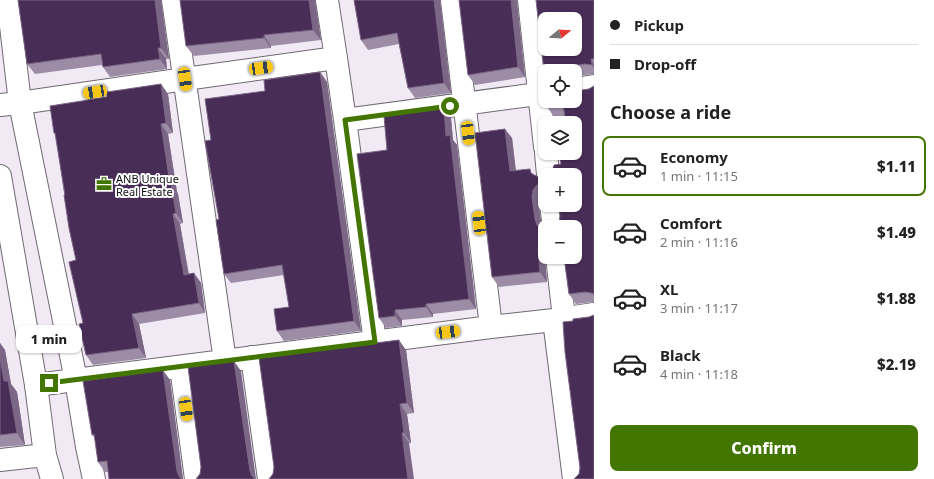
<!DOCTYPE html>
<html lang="en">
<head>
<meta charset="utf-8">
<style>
	:root { --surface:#fff; --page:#f2f2f2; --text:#222; --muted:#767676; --line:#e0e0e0; --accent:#437601 }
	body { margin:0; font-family:"Noto Sans",sans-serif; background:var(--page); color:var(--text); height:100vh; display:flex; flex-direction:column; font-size:15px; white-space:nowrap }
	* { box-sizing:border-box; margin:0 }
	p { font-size:13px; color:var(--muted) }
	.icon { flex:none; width:22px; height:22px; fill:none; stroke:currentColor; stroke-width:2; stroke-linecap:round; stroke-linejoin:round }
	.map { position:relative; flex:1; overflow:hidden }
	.side { display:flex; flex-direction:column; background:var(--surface); width:340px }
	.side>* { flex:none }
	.guide { display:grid; align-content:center; height:88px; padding:0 16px; background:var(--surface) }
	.needle { width:26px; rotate:72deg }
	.tools { position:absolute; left:538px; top:12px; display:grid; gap:8px }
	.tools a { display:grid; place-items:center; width:44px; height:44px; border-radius:8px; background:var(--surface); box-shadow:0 1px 3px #0004; font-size:20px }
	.end { position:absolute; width:18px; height:18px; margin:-9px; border:5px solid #437601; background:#fff; box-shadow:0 0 0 2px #fff }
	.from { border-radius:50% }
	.bubble { position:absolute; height:28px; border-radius:8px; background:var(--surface); box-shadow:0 1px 3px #0004; font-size:13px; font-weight:800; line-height:28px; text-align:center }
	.car { position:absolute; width:12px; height:24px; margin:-12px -6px; border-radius:5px; box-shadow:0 0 3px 1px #0007; background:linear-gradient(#f5c518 24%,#345 0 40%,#f5c518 0 76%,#345 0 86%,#f5c518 0) }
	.guide b { display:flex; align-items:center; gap:14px; height:38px; font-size:15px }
	.guide b+b { border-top:1px solid var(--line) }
	.guide i { width:10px; height:10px; background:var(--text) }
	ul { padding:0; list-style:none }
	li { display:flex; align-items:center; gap:12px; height:60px; margin:0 8px 6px; padding:0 8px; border:2px solid transparent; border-radius:8px }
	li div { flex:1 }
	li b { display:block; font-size:15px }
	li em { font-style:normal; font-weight:800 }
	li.active { border-color:var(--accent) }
	li>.icon { width:36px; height:36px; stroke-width:1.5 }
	h2 { padding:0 16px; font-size:18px; line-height:48px }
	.primary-button { display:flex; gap:8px; margin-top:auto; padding:8px 16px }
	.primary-button a { flex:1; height:46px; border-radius:8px; background:var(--accent); color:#fff; font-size:16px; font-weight:800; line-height:46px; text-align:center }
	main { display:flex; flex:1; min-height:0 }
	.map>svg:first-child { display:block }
</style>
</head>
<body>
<main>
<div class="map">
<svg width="594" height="479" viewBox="0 0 594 479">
	<rect width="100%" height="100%" fill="#f1eaf5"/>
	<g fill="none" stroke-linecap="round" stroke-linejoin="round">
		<defs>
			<path id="street" d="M173,0L225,361
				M327,0L336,58
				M452,0L491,327
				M529,0L545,147
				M575,89L594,86
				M0,105L20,103L185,79L336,58L345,120L545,93
				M345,120L375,342
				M546,153L548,175
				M551,205L554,227
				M557,257L564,318
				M554,320L574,479
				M252,357L269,479
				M181,367L196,479
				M36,385L491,327L554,320L594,314"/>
			<path id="secondary" d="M8,0L20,103L76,380L87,447L94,479
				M0,176L36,385L45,455L52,479
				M0,460L45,455"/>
		</defs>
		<use href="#street" stroke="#6f6973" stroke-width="24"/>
		<use href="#secondary" stroke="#6f6973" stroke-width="24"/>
		<use href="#street" stroke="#fff" stroke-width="22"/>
		<use href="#secondary" stroke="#fff" stroke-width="22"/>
	</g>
	<path fill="#9c8ca6" d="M18,0H161L169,59H166L167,69L110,77L103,67L102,65L35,74L27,64Z
		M354,0H440L451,93L415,98L408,88L399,44L368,50L361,40Z
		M459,0H516L517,1L525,77L475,85L468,75Z
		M594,0V74L575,76V71H545V74L544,72Z
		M315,2L321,40L271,46V48L194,56L186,46Z
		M320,72L327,82L361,331L284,341L277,331L289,307L284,275L231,283L224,274L211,140L265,91Z
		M161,84L168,94L173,133L168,134L177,192L178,194L183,223L180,224L189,274L194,273L201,283L205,313L139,324L146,358L93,365L86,355L83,323L76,260L69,228L56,136L54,133L107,97Z
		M594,86V302L576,304L569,294L559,222L560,216L561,164L572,156L565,116L554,117L548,108Z
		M444,108L451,118L453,140L457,145L476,309L433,314V317L402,320V326L386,328L379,318L387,150Z
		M512,138L516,171L534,175L536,176L543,178L545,177V194L544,195L540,200L539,207L542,228L545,229V258L547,282L499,287L492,277Z
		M0,343L5,350L11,384L17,392L25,445L0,447Z
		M406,350L414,413L407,414L411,443L269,479Z
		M170,380L183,479H109L108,472H105L98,462L95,438L92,435Z"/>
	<path fill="#7b6686" d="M155,0H161L169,59L161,48Z
		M309,0H315L321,40L313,30Z
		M434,0H440L451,93L444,83Z
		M511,0H516L517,1L525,77L518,67Z
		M264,35L271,46V48L264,38Z
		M158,48L166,59L167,69L160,59Z
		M591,59L594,64V68L592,65Z
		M320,72L327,82L361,331L354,321Z
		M161,84L168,94L173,133L166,123Z
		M444,108L451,118L453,140L457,145L476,309L469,299L446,136Z
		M161,124L168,134L177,192L178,194L183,223L176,213L170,184Z
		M505,129L512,138L517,181L510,171Z
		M537,185L544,195L540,200L539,207L542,229L537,225L535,219L532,197L533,190Z
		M173,214L180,224L190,284L184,275Z
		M543,237L545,240V258L547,282L540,272L538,249L539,243Z
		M194,273L201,283L205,313L199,303Z
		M426,304L433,314V317L426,307Z
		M395,310L402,320V326L395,316Z
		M132,314L139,324L146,358L139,348Z
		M399,340L406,350L414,413L407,403Z
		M0,343L5,350L11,384L17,392L25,445L17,433L4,381L0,358Z
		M234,361L241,371L256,479H254L250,471Z
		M163,370L170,380L183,479H181L177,471Z
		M400,404L407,414L411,443L404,433Z
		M402,433L409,443L414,479H408Z"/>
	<path fill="#482d57" stroke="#7b6686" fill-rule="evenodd" d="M18,0H155L161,48H158L160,59L103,67L101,54L27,64Z
		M180,0H309L313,30L264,35V38L186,46Z
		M354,0H434L444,83L408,88L397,33L361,40Z
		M459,0H511L518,67L468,75Z
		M536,0H594V59H591L592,65L585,64L566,67L561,69L559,71H545V73L544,72ZM545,19H575V49H545Z
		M320,72L354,321L277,331L274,309L289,307L282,265L224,274L216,220L219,219L205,141L211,140L205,99L265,91L264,80Z
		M161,84L166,123L161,124L170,184H171L176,213L173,214L184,275L194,273L199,303L132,314L139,348L86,355L79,324L83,323L69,262L76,260L69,228L64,195H65L55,133H54L50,106L107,97V92Z
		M594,86V294L591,293L585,292L569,294L564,257H575V227H555L559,222L560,216L558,205H575V175H549L552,171L554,165L561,164L560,158L572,156L571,153H575V123H566L563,105L548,108L547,101H575V91L589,89Z
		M444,108L446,136L450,135L469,299L426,304V307L395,310V316L379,318L357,154L387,150L384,116Z
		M505,129L510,171L530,169L531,173L536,176L543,178L545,177V183H543L537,185L533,190L532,197L535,219L537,225L542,229H545V236L543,237L539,243L538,249L540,272L492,277L475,133Z
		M594,315V479H574L579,474L580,468L565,352L563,322L573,321V319L589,317Z
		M399,340L407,403L400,404L404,433H402L408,479H269L273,474L274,467L259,358Z
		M0,358L4,381H8L17,433L0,435Z
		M234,361L250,471L252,476L255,479H196L200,474L201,467L188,367Z
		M163,370L177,471L179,476L182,479H109L107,461L98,462L94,434L92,435L83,381Z"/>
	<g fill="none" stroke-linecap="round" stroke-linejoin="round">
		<path stroke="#437601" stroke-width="5" d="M49,383L375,342L345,120L450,106"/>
	</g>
	<defs>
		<symbol id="office-bare" viewBox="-9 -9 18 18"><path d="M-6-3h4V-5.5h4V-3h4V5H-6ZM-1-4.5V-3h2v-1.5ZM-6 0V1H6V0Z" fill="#437601" stroke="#fff" stroke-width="2.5" paint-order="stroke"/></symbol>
	</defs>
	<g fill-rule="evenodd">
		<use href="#office-bare" x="93" y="173" width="22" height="22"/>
	</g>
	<g text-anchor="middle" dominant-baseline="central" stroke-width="4" stroke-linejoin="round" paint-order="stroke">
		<g font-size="11" fill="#100e12" stroke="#fff" text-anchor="start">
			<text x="116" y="178">ANB Unique<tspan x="116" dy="13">Real Estate</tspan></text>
		</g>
	</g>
</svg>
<div class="tools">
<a><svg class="needle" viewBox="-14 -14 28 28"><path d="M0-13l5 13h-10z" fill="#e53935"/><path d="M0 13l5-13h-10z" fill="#767676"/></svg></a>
<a><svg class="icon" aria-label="locate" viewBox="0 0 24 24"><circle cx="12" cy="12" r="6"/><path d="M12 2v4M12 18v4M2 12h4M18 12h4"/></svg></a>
<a><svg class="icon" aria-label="layers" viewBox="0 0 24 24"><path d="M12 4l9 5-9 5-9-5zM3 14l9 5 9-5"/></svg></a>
<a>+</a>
<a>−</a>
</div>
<i class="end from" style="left:450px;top:106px"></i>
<i class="end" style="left:49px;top:383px"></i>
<div class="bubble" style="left:16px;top:325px;width:66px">1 min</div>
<i class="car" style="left:261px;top:68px;rotate:82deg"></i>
<i class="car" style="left:185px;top:79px;rotate:172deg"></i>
<i class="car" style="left:95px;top:92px;rotate:261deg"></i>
<i class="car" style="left:468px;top:133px;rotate:173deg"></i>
<i class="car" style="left:479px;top:223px;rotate:353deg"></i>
<i class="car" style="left:448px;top:332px;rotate:83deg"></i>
<i class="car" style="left:186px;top:409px;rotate:172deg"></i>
</div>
<section class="side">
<div class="guide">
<b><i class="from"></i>Pickup</b>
<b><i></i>Drop-off</b>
</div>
<h2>Choose a ride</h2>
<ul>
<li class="active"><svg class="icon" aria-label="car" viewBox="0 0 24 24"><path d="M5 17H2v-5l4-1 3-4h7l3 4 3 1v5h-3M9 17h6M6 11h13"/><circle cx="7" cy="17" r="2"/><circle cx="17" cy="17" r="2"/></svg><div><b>Economy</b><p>1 min · 11:15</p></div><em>$1.11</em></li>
<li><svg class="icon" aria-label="car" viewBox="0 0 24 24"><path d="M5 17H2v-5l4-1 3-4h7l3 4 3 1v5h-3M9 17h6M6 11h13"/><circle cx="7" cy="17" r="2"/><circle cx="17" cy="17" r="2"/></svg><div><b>Comfort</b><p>2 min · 11:16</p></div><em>$1.49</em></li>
<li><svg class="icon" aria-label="car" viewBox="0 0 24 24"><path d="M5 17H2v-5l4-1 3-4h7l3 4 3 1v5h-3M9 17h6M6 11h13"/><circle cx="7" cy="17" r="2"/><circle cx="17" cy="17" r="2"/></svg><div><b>XL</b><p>3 min · 11:17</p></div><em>$1.88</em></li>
<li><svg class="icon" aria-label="car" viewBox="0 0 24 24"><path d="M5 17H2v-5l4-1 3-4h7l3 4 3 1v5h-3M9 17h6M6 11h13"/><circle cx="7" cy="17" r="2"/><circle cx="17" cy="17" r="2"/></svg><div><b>Black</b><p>4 min · 11:18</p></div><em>$2.19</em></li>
</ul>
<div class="primary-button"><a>Confirm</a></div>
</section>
</main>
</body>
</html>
